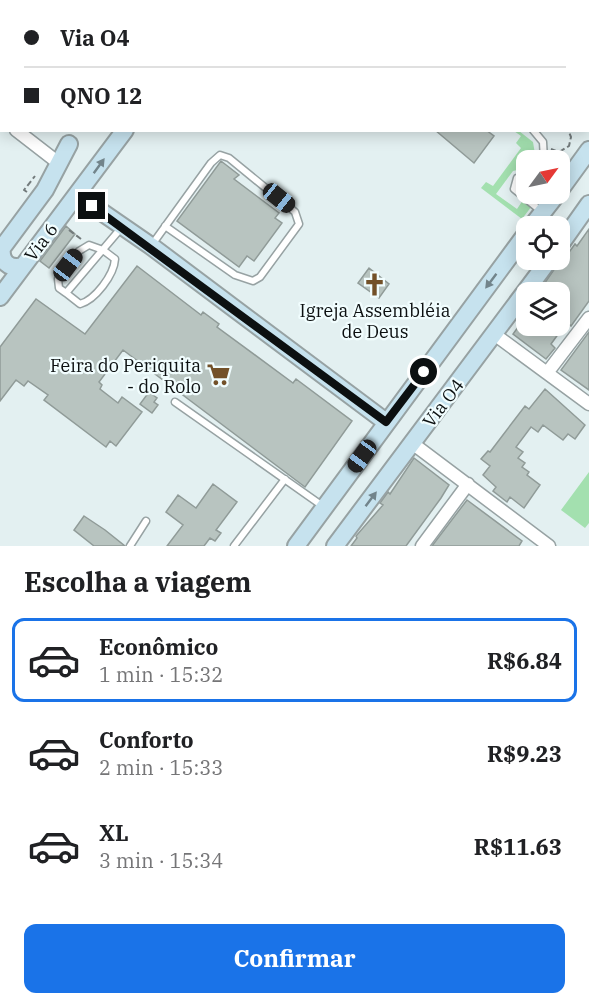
<!DOCTYPE html>
<html lang="pt">
<head>
<meta charset="utf-8">
<style>
	:root { --surface:#fff; --page:#f6f6f6; --text:#202124; --muted:#757577; --line:#e0e0e0; --accent:#1a73e8 }
	body { margin:0; font-family:"IBM Plex Serif",serif; background:var(--page); color:var(--text); height:100vh; display:flex; flex-direction:column; font-size:22px; white-space:nowrap }
	* { box-sizing:border-box; margin:0 }
	p { font-size:20px; color:var(--muted) }
	.icon { flex:none; width:33px; height:33px; fill:none; stroke:currentColor; stroke-width:2; stroke-linecap:round; stroke-linejoin:round }
	.map { position:relative; height:546px; overflow:hidden }
	.details { display:flex; flex-direction:column; background:var(--surface); flex:1 }
	.details>* { flex:none }
	.hud { position:absolute; left:0px; top:0px; width:590px; height:132px; box-shadow:0 3px 15px #0003; display:grid; align-content:center; height:132px; padding:0 24px; background:var(--surface) }
	.needle { width:39px; rotate:57deg }
	.controls { position:absolute; left:516px; top:150px; display:grid; gap:12px }
	.controls a { display:grid; place-items:center; width:54px; height:54px; border-radius:12px; background:var(--surface); box-shadow:0 3px 15px #0003; font-size:30px }
	.end { position:absolute; width:27px; height:27px; margin:-14px; border:8px solid #0c1011; background:#fff; box-shadow:0 0 0 3px #fff }
	.from { border-radius:50% }
	.car { position:absolute; width:18px; height:36px; margin:-18px -9px; border-radius:8px; box-shadow:0 0 4px 2px #0007; background:linear-gradient(#222 24%,#8ab4d8 0 40%,#222 0 76%,#8ab4d8 0 86%,#222 0) }
	.hud b { display:flex; align-items:center; gap:21px; height:57px; font-size:22px }
	.hud b+b { border-top:2px solid var(--line) }
	.hud i { width:15px; height:15px; background:var(--text) }
	ul { padding:0; list-style:none }
	li { display:flex; align-items:center; gap:18px; height:84px; margin:0 12px 9px; padding:0 12px; border:3px solid transparent; border-radius:12px }
	li div { flex:1 }
	li b { display:block; font-size:22px }
	li em { font-style:normal; font-weight:700 }
	li.on { border-color:var(--accent) }
	li>.icon { width:54px; height:54px; stroke-width:1.5 }
	h2 { padding:0 24px; font-size:27px; line-height:72px }
	.action { display:flex; gap:12px; margin-top:auto; padding:12px 24px }
	.action a { flex:1; height:69px; border-radius:12px; background:var(--accent); color:#fff; font-size:24px; font-weight:700; line-height:69px; text-align:center }
	.map>svg:first-child { display:block }
</style>
</head>
<body>
<div class="map">
<svg width="589" height="546" viewBox="0 0 589 546">
	<rect width="100%" height="100%" fill="#e3f0f1"/>
	<path fill="#a3e0af" d="M514,131H519L533,142L536,160H526V168L513,171L496,194L517,209L527,194H541L522,219L481,188L486,182L493,186L521,148L516,143L521,136Z
		M589,472V523L585,528L561,510Z"/>
	<path fill="#b8c4c0" stroke="#909b98" stroke-width="1.5" d="M435,130H486L494,136L474,163Z
		M221,161L239,175L234,179L279,213L275,218L282,223L254,261L247,256L239,267L177,221Z
		M66,226L75,234L49,268L40,261Z
		M589,229V301L571,326L567,322L551,344L555,348L546,359L513,334L526,316V326H560V292H549L542,287L564,255H567L575,244L577,246Z
		M137,266L201,315L203,312L219,324L217,327L293,383L296,379L352,421L305,487L123,350L99,382L102,385L100,389L118,403L122,397L142,412L116,446L110,441L106,447L44,400L48,395L28,381L24,386L16,380L0,401V347L36,299L85,334Z
		M369,268L389,284L379,298L358,283Z
		M589,332V390L561,370Z
		M545,389L585,425L575,439L568,434L563,440L543,425L538,432L531,427L516,447L523,452L518,458L525,463L522,467L529,472L527,475L540,485L524,508L510,497L507,502L493,491L496,487L483,475L490,466L481,459L488,451L490,452L525,406L529,409Z
		M149,392L157,398L154,402L158,405L152,413L140,404Z
		M414,458L449,485L441,498L406,546H351L357,538L356,536L383,505L380,503L388,492L390,494Z
		M213,484L237,502L216,530L221,533L215,541L210,538L204,546H167L183,525L166,512L178,495L196,508Z
		M467,500L522,541L519,546H432Z
		M84,516L105,530L125,546H94L74,530Z"/>
	<g fill="none" stroke-linecap="round" stroke-linejoin="round">
		<defs>
			<path id="lane" d="M346,0L348,2
				M372,0L374,2
				M497,0L499,2
				M360,2L361,0
				M488,2L489,0
				M588,83L589,81
				M533,130L543,142L544,160
				M526,176L517,178L514,189L541,211
				M151,246L211,163L220,155L229,158L295,212L299,224L260,277L253,281L235,275L165,226
				M66,293L59,288L58,279L79,251L89,245L103,250L115,259C114,275 95,300 80,304L66,293L122,227
				M175,402L324,507
				M130,546L146,521
				M234,546L285,479"/>
			<path id="street" d="M0,6L2,4
				M0,25L2,26
				M0,118L2,119
				M16,130L56,161
				M494,334L589,404
				M547,373L589,318
				M412,443L549,546
				M422,546L468,484"/>
			<path id="secondary" d="M175,2L176,0
				M220,2L222,0
				M560,190L589,150
				M77,195L151,246L386,422
				M532,226L557,194
				M560,245L589,204
				M23,266C9,270 0,261 2,248L45,190L69,144
				M0,297L125,130
				M296,546L526,234
				M335,546L549,260"/>
		</defs>
		<use href="#lane" stroke="#97a2a3" stroke-width="9"/>
		<use href="#street" stroke="#97a2a3" stroke-width="15"/>
		<use href="#secondary" stroke="#97a2a3" stroke-width="20"/>
		<path stroke="#737b7c" stroke-width="2" stroke-dasharray="6 3" stroke-linecap="butt" d="M455,0L456,2
			M588,119L589,118
			M551,149L559,152L569,146L571,137L568,130
			M27,192L24,190L35,176
			M69,230L81,239"/>
		<use href="#lane" stroke="#fff" stroke-width="6"/>
		<use href="#street" stroke="#fff" stroke-width="12"/>
		<use href="#secondary" stroke="#c6e2ee" stroke-width="16"/>
	</g>
	<defs><path id="oneway-solid" d="M-6-.8H1V-3.2L6.5 0L1 3.2V.8H-6Z" transform="scale(1.5)"/></defs>
	<g fill="#72848b">
		<use href="#oneway-solid" transform="translate(99 166) rotate(-54)"/>
		<use href="#oneway-solid" transform="translate(491 281) rotate(127)"/>
		<use href="#oneway-solid" transform="translate(371 499) rotate(-53)"/>
	</g>
	<g fill="none" stroke-linecap="round" stroke-linejoin="round">
		<path stroke="#0c1011" stroke-width="8" d="M92,206L386,422L424,372"/>
	</g>
	<defs>
		<symbol id="church-bare" viewBox="-9 -9 18 18"><path d="M-1.2-6h2.4v3.5h3.3v2.4h-3.3V6h-2.4V-.1h-3.3v-2.4h3.3Z" fill="#735129" stroke="#f1fdfe" stroke-width="2.5" paint-order="stroke"/></symbol>
		<symbol id="supermarket-bare" viewBox="-9 -9 18 18"><path d="M-6-5.5h2.5l.6 2H6L4.5 2H-2.5L-4.4-4H-6ZM-1.5 3.2a1.3 1.3 0 1 0 .1 0ZM3 3.2a1.3 1.3 0 1 0 .1 0Z" fill="#735129" stroke="#f1fdfe" stroke-width="2.5" paint-order="stroke"/></symbol>
	</defs>
	<g fill-rule="evenodd">
		<use href="#church-bare" x="358" y="268" width="33" height="33"/>
		<use href="#supermarket-bare" x="202" y="358" width="33" height="33"/>
	</g>
	<g text-anchor="middle" dominant-baseline="central" stroke-width="4.5" stroke-linejoin="round" paint-order="stroke">
		<g font-size="18" fill="#0c1011" stroke="#f1fdfe">
			<text transform="translate(41 242) rotate(-53)">Via 6</text>
			<text transform="translate(443 403) rotate(-53)">Via O4</text>
		</g>
		<g font-size="18" fill="#0c1011" stroke="#f1fdfe">
			<text x="375" y="310">Igreja Assembléia<tspan x="375" dy="21">de Deus</tspan></text>
			<text x="201" y="365" text-anchor="end">Feira do Periquita<tspan x="201" dy="21">- do Rolo</tspan></text>
		</g>
	</g>
</svg>
<div class="controls">
<a><svg class="needle" viewBox="-14 -14 28 28"><path d="M0-13l5 13h-10z" fill="#e53935"/><path d="M0 13l5-13h-10z" fill="#757577"/></svg></a>
<a><svg class="icon" aria-label="locate" viewBox="0 0 24 24"><circle cx="12" cy="12" r="6"/><path d="M12 2v4M12 18v4M2 12h4M18 12h4"/></svg></a>
<a><svg class="icon" aria-label="layers" viewBox="0 0 24 24"><path d="M12 4l9 5-9 5-9-5zM3 14l9 5 9-5"/></svg></a>
</div>
<i class="end from" style="left:424px;top:372px"></i>
<i class="end" style="left:92px;top:206px"></i>
<i class="car" style="left:279px;top:198px;rotate:129deg"></i>
<i class="car" style="left:68px;top:265px;rotate:37deg"></i>
<i class="car" style="left:362px;top:456px;rotate:216deg"></i>
<div class="hud">
<b><i class="from"></i>Via O4</b>
<b><i></i>QNO 12</b>
</div>
</div>
<section class="details">
<h2>Escolha a viagem</h2>
<ul>
<li class="on"><svg class="icon" aria-label="car" viewBox="0 0 24 24"><path d="M5 17H2v-5l4-1 3-4h7l3 4 3 1v5h-3M9 17h6M6 11h13"/><circle cx="7" cy="17" r="2"/><circle cx="17" cy="17" r="2"/></svg><div><b>Econômico</b><p>1 min · 15:32</p></div><em>R$6.84</em></li>
<li><svg class="icon" aria-label="car" viewBox="0 0 24 24"><path d="M5 17H2v-5l4-1 3-4h7l3 4 3 1v5h-3M9 17h6M6 11h13"/><circle cx="7" cy="17" r="2"/><circle cx="17" cy="17" r="2"/></svg><div><b>Conforto</b><p>2 min · 15:33</p></div><em>R$9.23</em></li>
<li><svg class="icon" aria-label="car" viewBox="0 0 24 24"><path d="M5 17H2v-5l4-1 3-4h7l3 4 3 1v5h-3M9 17h6M6 11h13"/><circle cx="7" cy="17" r="2"/><circle cx="17" cy="17" r="2"/></svg><div><b>XL</b><p>3 min · 15:34</p></div><em>R$11.63</em></li>
</ul>
<div class="action"><a>Confirmar</a></div>
</section>
</body>
</html>
